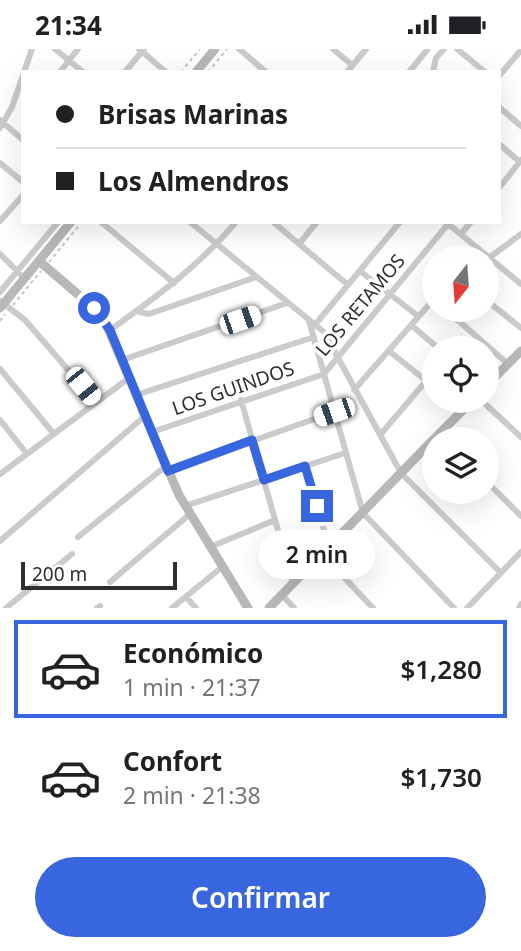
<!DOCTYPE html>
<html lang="es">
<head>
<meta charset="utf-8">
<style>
	:root { --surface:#fff; --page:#f2f2f2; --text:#202124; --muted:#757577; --line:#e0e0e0; --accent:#3866de }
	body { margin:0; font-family:"Noto Sans",sans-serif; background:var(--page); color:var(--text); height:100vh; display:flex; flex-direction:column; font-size:26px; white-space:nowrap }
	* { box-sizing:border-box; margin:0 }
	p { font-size:23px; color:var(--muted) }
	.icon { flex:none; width:38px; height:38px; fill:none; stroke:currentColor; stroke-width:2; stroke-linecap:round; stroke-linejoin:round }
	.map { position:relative; height:559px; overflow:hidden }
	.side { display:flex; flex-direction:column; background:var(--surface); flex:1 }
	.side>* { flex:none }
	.banner { position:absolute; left:21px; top:21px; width:480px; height:154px; border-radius:0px; box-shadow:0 7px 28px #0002; display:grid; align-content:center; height:154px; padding:0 35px; background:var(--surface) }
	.needle { width:46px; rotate:197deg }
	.tools { position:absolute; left:422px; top:196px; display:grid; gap:14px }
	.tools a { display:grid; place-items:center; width:77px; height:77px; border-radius:50%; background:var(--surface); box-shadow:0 7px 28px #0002; font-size:35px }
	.scale { position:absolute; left:21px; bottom:18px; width:156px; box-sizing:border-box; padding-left:7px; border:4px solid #2e2e2e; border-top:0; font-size:19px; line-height:24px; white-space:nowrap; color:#2e2e2e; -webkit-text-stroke:5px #fff; paint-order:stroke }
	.end { position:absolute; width:32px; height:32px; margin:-16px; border:9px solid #3866de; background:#fff; box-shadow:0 0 0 4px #fff }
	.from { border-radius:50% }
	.bubble { position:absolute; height:49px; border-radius:24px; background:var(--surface); box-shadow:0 7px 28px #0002; font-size:23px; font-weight:600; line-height:49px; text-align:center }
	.car { position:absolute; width:21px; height:42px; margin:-21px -10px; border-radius:9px; box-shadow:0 0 5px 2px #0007; background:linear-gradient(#fff 24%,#345 0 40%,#fff 0 76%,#345 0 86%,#fff 0) }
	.banner b { display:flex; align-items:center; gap:24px; height:66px; font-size:26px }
	.banner b+b { border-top:2px solid var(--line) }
	.banner i { width:18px; height:18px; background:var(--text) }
	ul { padding:12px 0 0; list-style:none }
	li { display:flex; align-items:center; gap:21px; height:98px; margin:0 14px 10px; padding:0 21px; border:4px solid transparent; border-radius:0px }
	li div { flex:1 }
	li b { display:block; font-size:26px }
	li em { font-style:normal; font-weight:600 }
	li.active { border-color:var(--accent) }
	li>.icon { width:63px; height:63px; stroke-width:1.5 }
	.action { display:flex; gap:14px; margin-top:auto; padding:14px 35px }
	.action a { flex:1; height:80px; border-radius:42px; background:var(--accent); color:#fff; font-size:28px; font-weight:600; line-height:80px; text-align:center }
	.status { display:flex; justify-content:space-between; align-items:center; height:49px; padding:0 35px; background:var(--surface); direction:ltr }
	.status svg { height:19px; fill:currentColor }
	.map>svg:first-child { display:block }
</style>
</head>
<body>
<div class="status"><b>21:34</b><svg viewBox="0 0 49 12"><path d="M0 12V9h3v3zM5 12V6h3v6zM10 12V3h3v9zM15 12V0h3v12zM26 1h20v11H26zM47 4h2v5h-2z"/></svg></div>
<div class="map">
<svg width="521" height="559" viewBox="0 0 521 559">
	<rect width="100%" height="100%" fill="#fff"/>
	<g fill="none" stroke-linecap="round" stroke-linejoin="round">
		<path stroke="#c5c5c5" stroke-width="2" stroke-dasharray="3.5 3.5" stroke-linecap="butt" d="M181,23L200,0
			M208,23L227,0
			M49,213L82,173
			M13,256L41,222
			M0,272L5,265"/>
		<path stroke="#cbcbcb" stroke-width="6" d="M55,0L83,23
			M139,0L166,23
			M239,0L266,23
			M333,0L352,16
			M457,0L485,23
			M60,23L78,0
			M125,23L144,0
			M347,23L366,0
			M409,23L427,1
			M433,23L436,9L444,0
			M499,27L521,1
			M499,58L521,77
			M0,71L23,91
			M0,79L12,58L32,0
			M499,95L520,113
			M0,114L23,133
			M499,139L521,111
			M0,172L23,146
			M101,173L174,234
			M190,173L324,283L401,424L501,524
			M273,173L348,236
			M447,174L521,235
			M461,185L471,173
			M299,195L317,173
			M0,205L24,229
			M470,208L478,199
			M489,209L521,185
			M360,222L418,267
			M0,243L58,173
			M486,251L521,279
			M0,252L25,271L96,353
			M446,261L508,315
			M136,262L149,265L256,228
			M309,272L363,464L454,559
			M411,276L438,299
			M314,277L400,173
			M110,281C155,249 200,216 236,173
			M389,302L434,338
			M122,311L287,254
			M0,320L54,385
			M354,341L434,250
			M136,346L314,288
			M241,351L293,534
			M451,352L463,362
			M482,352L521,388
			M0,371L27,405
			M152,383L324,325L448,175
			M380,386L426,332
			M305,417L329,498
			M168,422L334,363
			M0,425L129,329
			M486,432L521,467
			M185,457L345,404
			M78,488L166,417
			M0,492L145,367
			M210,498L275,471
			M322,505L373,559
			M110,533L190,465
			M282,546L294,559
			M186,548L196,559
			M6,559L72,505
			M97,559L100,557
			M172,559L222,518
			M467,559L521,503
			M519,559L521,555"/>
		<path stroke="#b8b8b8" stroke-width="9" d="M196,23L215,0
			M39,212L94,259L106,275L179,446L248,559
			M0,259L71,173
			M486,337L521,302
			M434,390L472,352
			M269,559L434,390"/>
	</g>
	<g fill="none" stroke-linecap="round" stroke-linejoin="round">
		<path stroke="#3866de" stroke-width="9" d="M94,259L110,281L168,422L252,391L264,431L305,417L317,457"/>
	</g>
	<g text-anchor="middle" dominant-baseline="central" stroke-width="7" stroke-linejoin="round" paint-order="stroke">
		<g font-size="19" fill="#2e2e2e" stroke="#fff">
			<text transform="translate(360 256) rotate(-50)">LOS RETAMOS</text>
			<text transform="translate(233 339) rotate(-19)">LOS GUINDOS</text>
		</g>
	</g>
</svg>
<div class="tools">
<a><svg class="needle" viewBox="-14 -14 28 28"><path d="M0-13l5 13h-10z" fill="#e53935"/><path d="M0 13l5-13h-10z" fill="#757577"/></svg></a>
<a><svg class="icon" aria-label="locate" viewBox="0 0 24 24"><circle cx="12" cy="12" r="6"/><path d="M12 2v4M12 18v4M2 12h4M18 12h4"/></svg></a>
<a><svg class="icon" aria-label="layers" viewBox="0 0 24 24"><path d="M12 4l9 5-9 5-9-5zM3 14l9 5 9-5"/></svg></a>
</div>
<div class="scale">200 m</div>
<i class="end from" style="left:94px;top:259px"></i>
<i class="end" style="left:317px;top:457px"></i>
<div class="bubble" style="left:259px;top:481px;width:116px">2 min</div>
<i class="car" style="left:240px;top:271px;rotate:71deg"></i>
<i class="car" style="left:83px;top:337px;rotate:141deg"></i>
<i class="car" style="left:334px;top:363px;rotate:251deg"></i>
<div class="banner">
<b><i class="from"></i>Brisas Marinas</b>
<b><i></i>Los Almendros</b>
</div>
</div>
<section class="side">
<ul>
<li class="active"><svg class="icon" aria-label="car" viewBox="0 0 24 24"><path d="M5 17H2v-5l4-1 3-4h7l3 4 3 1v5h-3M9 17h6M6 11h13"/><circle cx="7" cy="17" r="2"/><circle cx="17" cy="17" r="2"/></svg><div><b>Económico</b><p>1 min · 21:37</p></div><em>$1,280</em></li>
<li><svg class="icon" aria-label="car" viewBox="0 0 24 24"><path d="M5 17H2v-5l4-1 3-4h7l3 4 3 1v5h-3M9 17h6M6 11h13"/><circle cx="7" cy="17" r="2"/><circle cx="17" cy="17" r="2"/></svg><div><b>Confort</b><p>2 min · 21:38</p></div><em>$1,730</em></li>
</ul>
<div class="action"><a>Confirmar</a></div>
</section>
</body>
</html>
